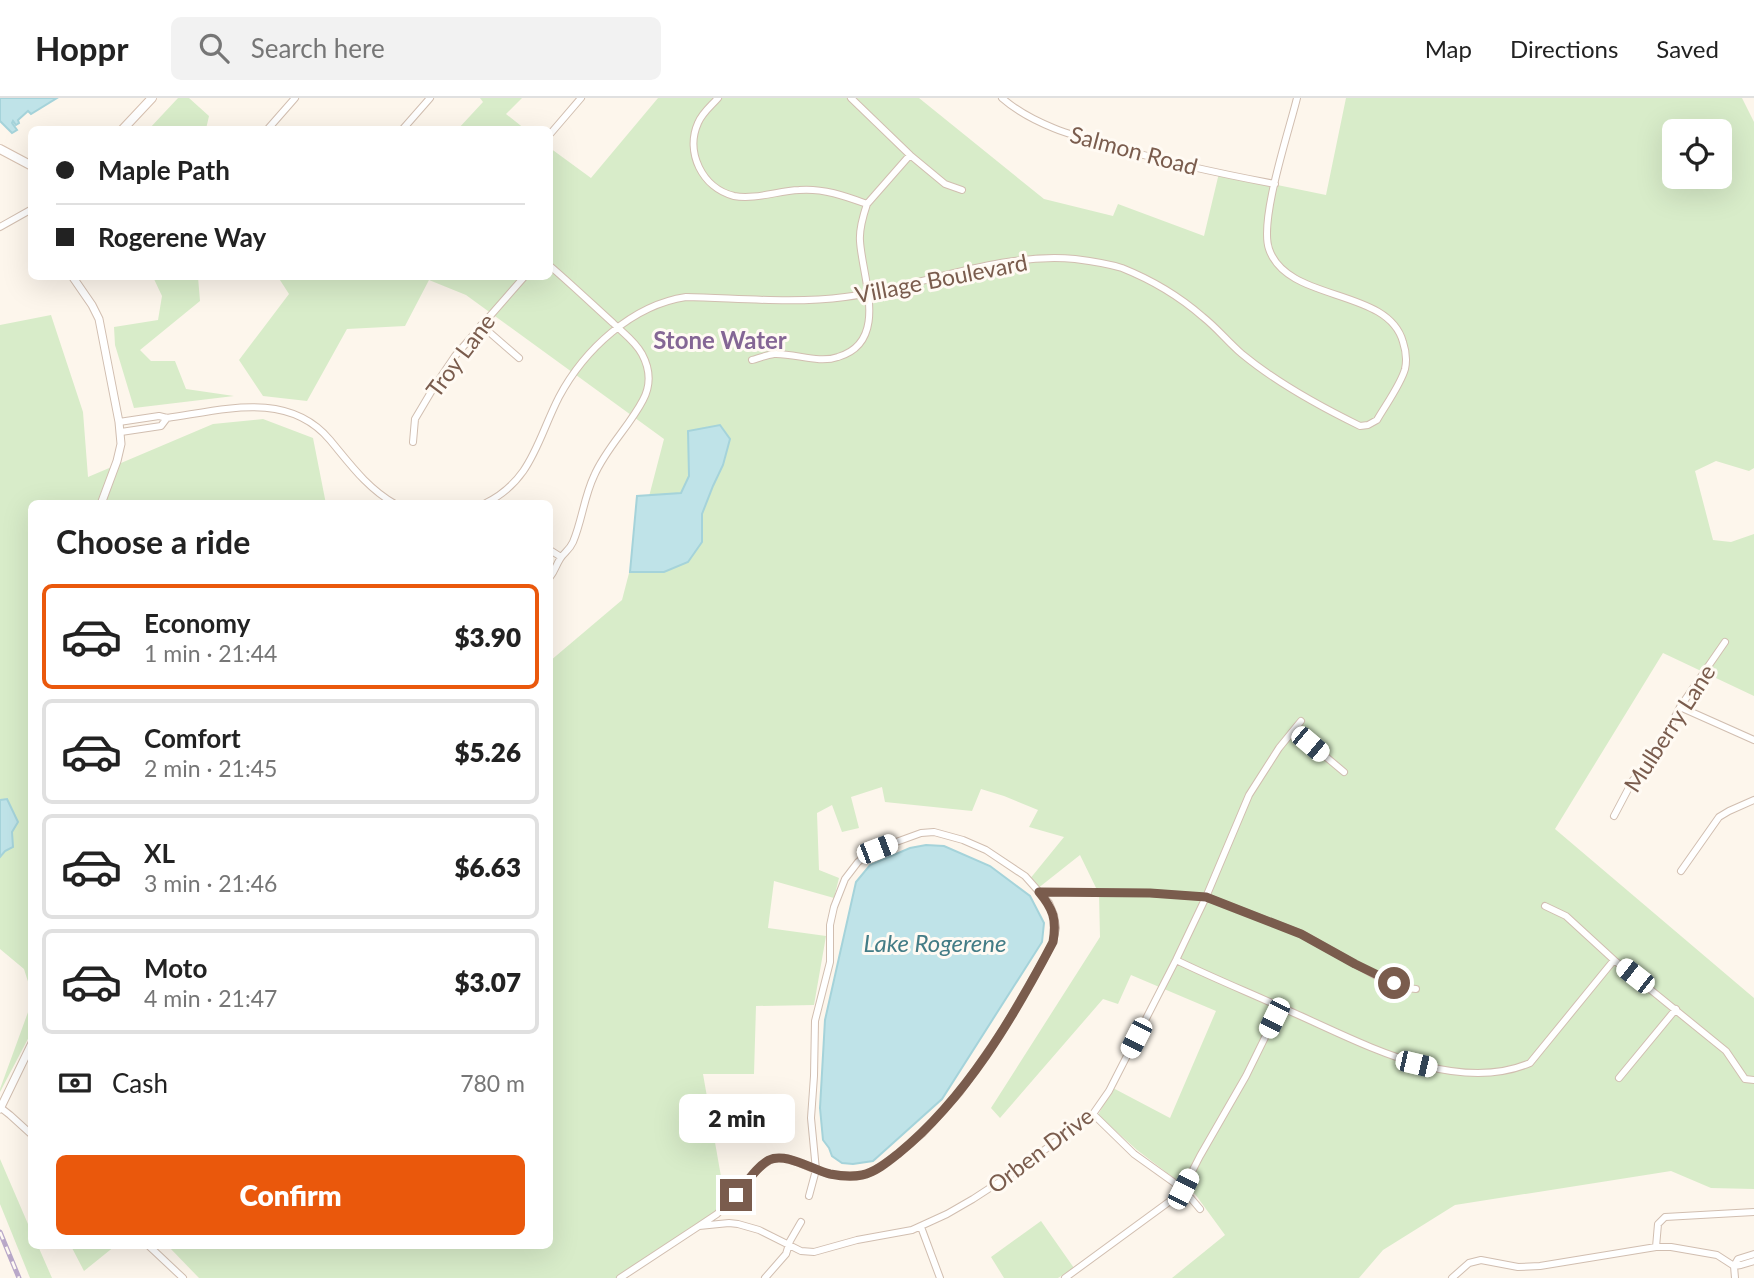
<!DOCTYPE html>
<html lang="en">
<head>
<meta charset="utf-8">
<style>
	:root { --surface:#fff; --page:#f2f2f2; --text:#222; --muted:#767676; --line:#e0e0e0; --accent:#ea580c }
	body { margin:0; font-family:Lato,sans-serif; background:var(--page); color:var(--text); height:100vh; display:flex; flex-direction:column; font-size:26px; white-space:nowrap }
	* { box-sizing:border-box; margin:0 }
	p { font-size:23px; color:var(--muted) }
	.icon { flex:none; width:38px; height:38px; fill:none; stroke:currentColor; stroke-width:2; stroke-linecap:round; stroke-linejoin:round }
	.map { position:relative; flex:1; overflow:hidden }
	.side { position:absolute; left:28px; top:402px; width:525px; height:749px; display:flex; flex-direction:column; background:var(--surface); border-radius:10px; box-shadow:0 7px 28px #0002 }
	.side>* { flex:none }
	.hud { position:absolute; left:28px; top:28px; width:525px; height:154px; border-radius:10px; box-shadow:0 7px 28px #0002; display:grid; align-content:center; height:154px; padding:0 28px; background:var(--surface) }
	.controls { position:absolute; left:1662px; top:21px; display:grid; gap:14px }
	.controls a { display:grid; place-items:center; width:70px; height:70px; border-radius:10px; background:var(--surface); box-shadow:0 7px 28px #0002; font-size:35px }
	.end { position:absolute; width:32px; height:32px; margin:-16px; border:9px solid #7a5c4d; background:#fff; box-shadow:0 0 0 4px #fff }
	.from { border-radius:50% }
	.bubble { position:absolute; height:49px; border-radius:10px; background:var(--surface); box-shadow:0 7px 28px #0002; font-size:23px; font-weight:800; line-height:49px; text-align:center }
	.car { position:absolute; width:21px; height:42px; margin:-21px -10px; border-radius:9px; box-shadow:0 0 5px 2px #0007; background:linear-gradient(#fff 24%,#345 0 40%,#fff 0 76%,#345 0 86%,#fff 0) }
	.hud b { display:flex; align-items:center; gap:24px; height:66px; font-size:26px }
	.hud b+b { border-top:2px solid var(--line) }
	.hud i { width:18px; height:18px; background:var(--text) }
	ul { padding:0; list-style:none }
	li { display:flex; align-items:center; gap:21px; height:105px; margin:0 14px 10px; padding:0 14px; border:4px solid var(--line); border-radius:10px }
	li div { flex:1 }
	li b { display:block; font-size:26px }
	li em { font-style:normal; font-weight:800 }
	li.current { border-color:var(--accent) }
	li>.icon { width:63px; height:63px; stroke-width:1.5 }
	h2 { padding:0 28px; font-size:32px; line-height:84px }
	.pay { display:flex; align-items:center; gap:18px; height:77px; padding:0 28px; font-size:26px }
	.pay p { margin-inline-start:auto }
	.primary-button { display:flex; gap:14px; margin-top:auto; padding:14px 28px }
	.primary-button a { flex:1; height:80px; border-radius:10px; background:var(--accent); color:#fff; font-size:28px; font-weight:800; line-height:80px; text-align:center }
	header { display:flex; align-items:center; gap:42px; box-sizing:border-box; height:98px; padding:0 35px; background:var(--surface); border-bottom:2px solid var(--line) }
	header strong { font-size:33px }
	nav { display:flex; gap:38px; margin-inline-start:auto; font-size:24px }
	.search { width:490px; height:63px; background:var(--page); display:flex; align-items:center; gap:18px; box-sizing:border-box; padding:0 24px; border-radius:10px; color:var(--muted); font-size:26px }
	.map>svg:first-child { display:block }
</style>
</head>
<body>
<header>
<strong>Hoppr</strong>
<div class="search"><svg class="icon" aria-label="search" viewBox="0 0 24 24"><circle cx="10" cy="10" r="6"/><path d="M15 15l6 6"/></svg>Search here</div>
<nav><a>Map</a><a>Directions</a><a>Saved</a></nav>
</header>
<div class="map">
<svg width="1754" height="1180" viewBox="0 0 1754 1180">
	<rect width="100%" height="100%" fill="#fdf6ec"/>
	<path fill="#d8ecc9" fill-rule="evenodd" d="M178,0H189L209,18L206,31H149Z
		M480,0H522L506,16L525,31H458L483,4Z
		M658,0H919L1044,101L1113,118L1118,106L1204,138L1219,75L1326,97L1346,0H1742L1754,24V370L1749,373L1716,363L1695,373L1713,442L1731,444L1754,436V598L1663,555L1555,731L1754,900V1091L1711,1090L1671,1073L1455,1107L1383,1152L1359,1180H1172L1225,1137L1195,1096L1137,1052L1098,1017L1113,990L1170,1020L1216,913L1131,877L1118,906L1103,901L1000,1020L991,1010L1100,839L1099,796L1080,757L1037,791L1029,782L1064,739L1029,729L1038,712L1004,698L981,691L972,713L885,704L882,689L851,699L859,730L842,734L832,707L817,715L819,772L839,780L834,800L774,783L768,830L826,838L814,907L756,908L754,976H703L726,1107L620,1180H199L168,1148H550V563L622,502L664,341L466,197L429,182L405,228L347,231L307,303L263,298L239,262L289,196L278,179L550,178V50L591,80ZM1675,33H1720V79H1675Z
		M153,179H198L200,203L140,252L151,263H175L186,291L234,298L134,310L115,247L114,229L158,222L162,198Z
		M51,217L83,314L88,379L213,326L263,321L313,340L326,406H32L31,893L24,871L0,851V227Z
		M31,906V935L0,994V991Z
		M0,1061L31,1133L32,1148H38L52,1180H30L0,1106Z
		M1041,1123L1074,1170L1058,1180H1004L991,1159Z
		M71,1148H115L84,1173Z"/>
	<path fill="#bfe3e8" stroke="#a5d3da" stroke-width="2" d="M0,0H57L31,16L28,13L18,22L19,25L16,27L13,23L12,25L17,32L12,35L0,23Z
		M720,327L730,341L723,367L713,388L702,416V444L688,464L664,474H630L637,398L681,395L689,378L688,333Z
		M7,701L18,724L12,734L13,749L5,753L0,759V702Z
		M926,747L944,748L990,768L1030,798L1044,825L1042,844L942,1001L873,1063L853,1066L842,1065L832,1058L829,1050L823,1042L820,1010L825,922L856,784L870,767L910,750Z"/>
	<g fill="none" stroke-linecap="round" stroke-linejoin="round">
		<defs>
			<path id="minor" d="M718,0C711,8 702,15 698,25C685,54 702,90 734,98C754,102 778,93 799,92C823,90 845,98 867,106
				M851,0L910,57L945,86L962,92
				M1002,0C1034,28 1078,39 1118,50C1170,65 1222,76 1275,86
				M267,32L295,0
				M402,32L430,0
				M551,35L581,0
				M0,129L32,111
				M550,168C571,186 592,206 613,225C623,235 635,243 642,256C650,271 651,287 643,302C629,329 606,350 594,378C584,399 582,423 573,444C569,453 564,454 560,461C556,467 555,473 550,479
				M481,227L519,260
				M752,262C759,260 767,257 774,256C795,255 818,266 838,259C890,244 862,179 860,143C859,131 863,118 867,106L910,57
				M119,324L159,318L167,320C223,312 288,292 330,342C350,366 367,390 395,406
				M121,334L161,328L167,320
				M413,344L415,321L434,289L455,258L525,178
				M484,406C532,383 537,342 559,299C584,252 632,207 686,199C737,200 794,206 845,199C922,189 996,154 1075,161C1091,163 1106,165 1122,170C1152,182 1179,198 1203,219C1217,230 1228,244 1242,256C1277,285 1319,308 1360,328L1368,327L1377,322C1385,308 1401,286 1405,271C1407,262 1406,253 1403,244C1388,189 1287,205 1269,151C1259,122 1289,33 1297,0
				M550,452L561,459
				M1680,609L1754,642
				M1294,632L1344,674
				M1614,718L1633,682L1651,666L1680,609L1725,544
				M1681,773L1719,719L1729,713L1754,702
				M1039,794L1150,795L1206,799L1302,836L1380,880L1407,890L1416,891
				M1545,808L1566,818L1614,862L1726,953L1745,981L1754,982
				M1176,862C1215,881 1255,897 1294,915C1362,945 1455,997 1530,965L1614,862
				M1619,980L1676,911
				M1,1010L10,1017L32,1037
				M1093,1016L1134,1056L1183,1091L1200,1111
				M699,1128L717,1116L728,1105L759,1070L770,1062L775,1060H787L816,1072L833,1077H862L872,1074L895,1058L922,1036L960,994L1004,930L1044,861L1053,844L1056,830L1054,817L1049,805L1025,778L986,752L963,742L934,734L921,735L877,751L867,757L858,764L845,781L834,809L830,827V864L815,923L814,978L811,1020L816,1072L809,1098
				M921,1129L940,1180
				M149,1148L183,1180
				M1656,1149L1658,1126L1665,1119L1754,1114
				M1734,1168L1738,1161L1754,1156
				M1734,1168L1741,1167L1754,1163
				M1734,1168L1735,1180
				M620,1180L699,1128L729,1125L738,1126L759,1132L801,1153L814,1154L857,1142L912,1132L947,1116L973,1101L1016,1073L1093,1016L1109,993L1176,862L1206,799L1249,697L1279,650L1301,623
				M765,1180L786,1156L790,1143L801,1124
				M1065,1180L1181,1095L1200,1058L1246,978L1280,909
				M1452,1180L1469,1165L1481,1162L1518,1169L1540,1168L1656,1149H1671L1717,1157L1734,1168"/>
			<path id="tertiary" d="M72,178L92,207L99,221L119,324L121,346L117,363L101,406
				M0,1011L32,945"/>
			<path id="secondary" d="M122,32L152,0
				M0,51L32,68"/>
		</defs>
		<use href="#minor" stroke="#d1beb0" stroke-width="8"/>
		<use href="#tertiary" stroke="#d1beb0" stroke-width="9"/>
		<use href="#secondary" stroke="#d6c0b0" stroke-width="10"/>
		<use href="#minor" stroke="#fff" stroke-width="6"/>
		<use href="#tertiary" stroke="#fff" stroke-width="7"/>
		<use href="#secondary" stroke="#fff" stroke-width="8"/>
		<defs>
			<path id="rail" d="M0,1134L19,1180"/>
		</defs>
		<use href="#rail" stroke="#b9a8c9" stroke-width="5"/>
		<use href="#rail" stroke="#fffaf3" stroke-width="2.5" stroke-dasharray="8" stroke-linecap="butt"/>
	</g>
	<g fill="none" stroke-linecap="round" stroke-linejoin="round">
		<path stroke="#7a5c4d" stroke-width="9" d="M736,1097C746,1086 756,1069 769,1062C786,1054 813,1072 830,1076C840,1078 853,1079 862,1077C876,1074 889,1063 899,1055C966,1000 1013,920 1053,844C1057,821 1053,811 1039,794L1150,795L1206,799L1301,836L1355,866L1394,885"/>
	</g>
	<g text-anchor="middle" dominant-baseline="central" stroke-width="6" stroke-linejoin="round" paint-order="stroke">
		<g font-size="23" fill="#7a5c4d" stroke="#fffaf3">
			<text transform="translate(1134 52) rotate(15)">Salmon Road</text>
			<text transform="translate(941 180) rotate(-11)">Village Boulevard</text>
			<text transform="translate(460 257) rotate(-53)">Troy Lane</text>
			<text transform="translate(1669 630) rotate(-57)">Mulberry Lane</text>
			<text transform="translate(1040 1052) rotate(-37)">Orben Drive</text>
		</g>
		<g font-size="24" font-weight="bold" fill="#846695" stroke="#fffaf3">
			<text x="720" y="241">Stone Water</text>
		</g>
		<g font-size="24" font-style="italic" fill="#437c86" stroke="#fffaf3">
			<text x="935" y="844">Lake Rogerene</text>
		</g>
	</g>
</svg>
<div class="controls">
<a><svg class="icon" aria-label="locate" viewBox="0 0 24 24"><circle cx="12" cy="12" r="6"/><path d="M12 2v4M12 18v4M2 12h4M18 12h4"/></svg></a>
</div>
<i class="end from" style="left:1394px;top:885px"></i>
<i class="end" style="left:736px;top:1097px"></i>
<div class="bubble" style="left:679px;top:996px;width:116px">2 min</div>
<i class="car" style="left:1310px;top:646px;rotate:130deg"></i>
<i class="car" style="left:877px;top:751px;rotate:69deg"></i>
<i class="car" style="left:1635px;top:878px;rotate:308deg"></i>
<i class="car" style="left:1274px;top:920px;rotate:206deg"></i>
<i class="car" style="left:1136px;top:940px;rotate:207deg"></i>
<i class="car" style="left:1416px;top:966px;rotate:103deg"></i>
<i class="car" style="left:1183px;top:1091px;rotate:27deg"></i>
<div class="hud">
<b><i class="from"></i>Maple Path</b>
<b><i></i>Rogerene Way</b>
</div>
<section class="side">
<h2>Choose a ride</h2>
<ul>
<li class="current"><svg class="icon" aria-label="car" viewBox="0 0 24 24"><path d="M5 17H2v-5l4-1 3-4h7l3 4 3 1v5h-3M9 17h6M6 11h13"/><circle cx="7" cy="17" r="2"/><circle cx="17" cy="17" r="2"/></svg><div><b>Economy</b><p>1 min · 21:44</p></div><em>$3.90</em></li>
<li><svg class="icon" aria-label="car" viewBox="0 0 24 24"><path d="M5 17H2v-5l4-1 3-4h7l3 4 3 1v5h-3M9 17h6M6 11h13"/><circle cx="7" cy="17" r="2"/><circle cx="17" cy="17" r="2"/></svg><div><b>Comfort</b><p>2 min · 21:45</p></div><em>$5.26</em></li>
<li><svg class="icon" aria-label="car" viewBox="0 0 24 24"><path d="M5 17H2v-5l4-1 3-4h7l3 4 3 1v5h-3M9 17h6M6 11h13"/><circle cx="7" cy="17" r="2"/><circle cx="17" cy="17" r="2"/></svg><div><b>XL</b><p>3 min · 21:46</p></div><em>$6.63</em></li>
<li><svg class="icon" aria-label="car" viewBox="0 0 24 24"><path d="M5 17H2v-5l4-1 3-4h7l3 4 3 1v5h-3M9 17h6M6 11h13"/><circle cx="7" cy="17" r="2"/><circle cx="17" cy="17" r="2"/></svg><div><b>Moto</b><p>4 min · 21:47</p></div><em>$3.07</em></li>
</ul>
<div class="pay"><svg class="icon" aria-label="cash" viewBox="0 0 24 24"><path d="M3 7h18v10H3z"/><circle cx="12" cy="12" r="2"/></svg>Cash<p>780 m</p></div>
<div class="primary-button"><a>Confirm</a></div>
</section>
</div>
</body>
</html>
